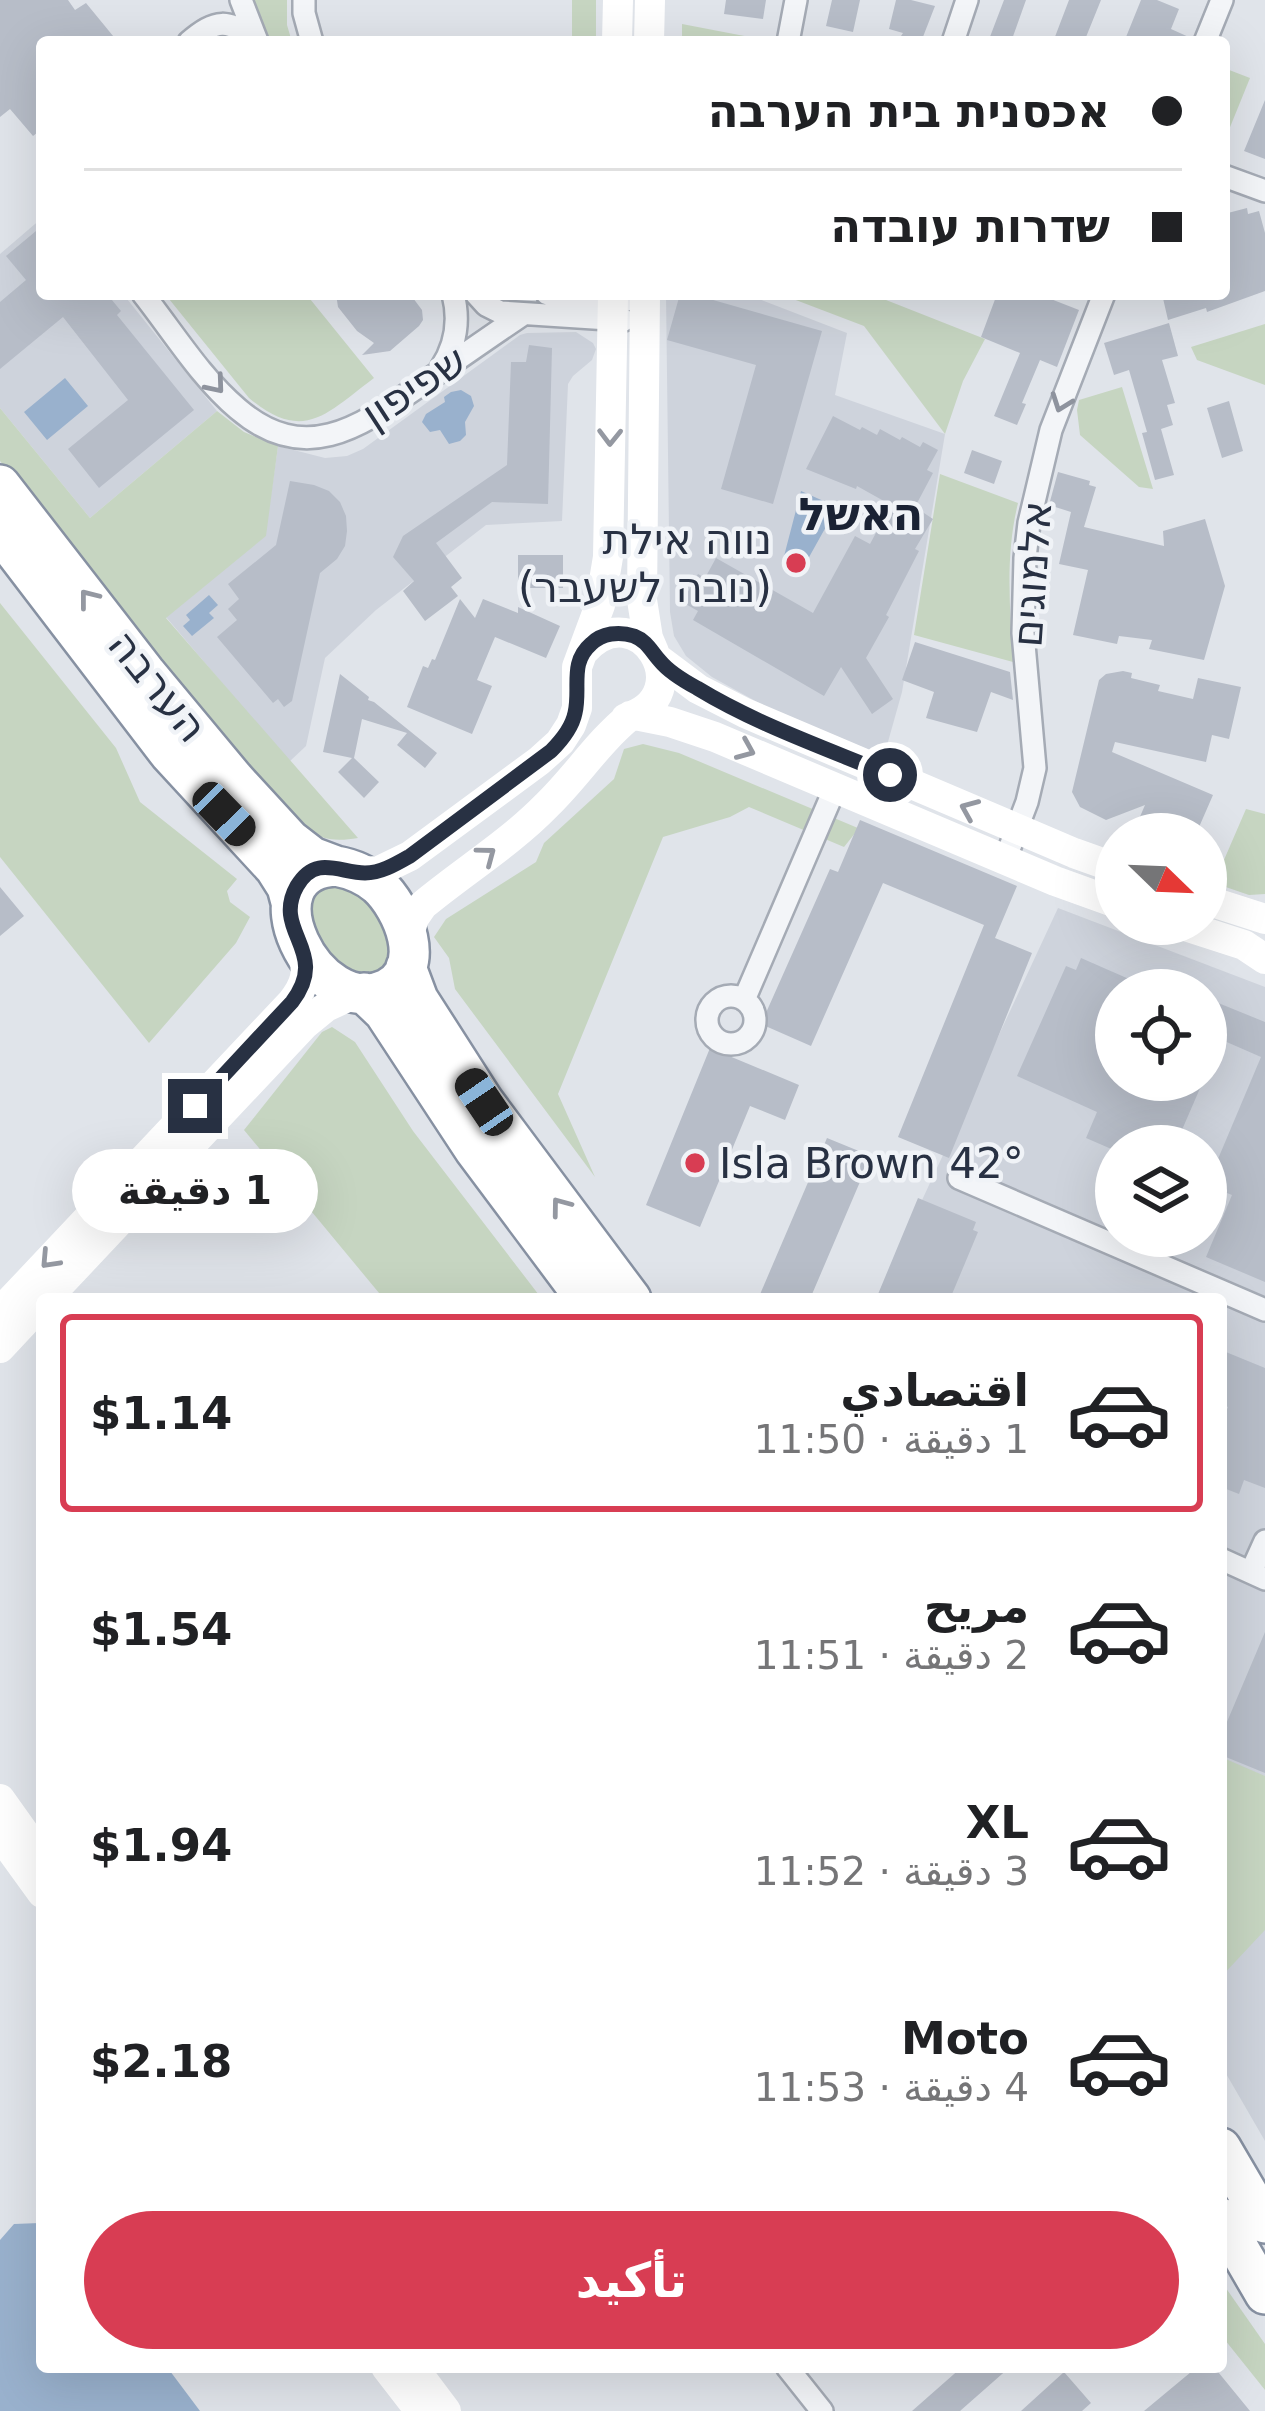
<!DOCTYPE html>
<html lang="ar">
<head>
<meta charset="utf-8">
<style>
	:root { --surface:#fff; --page:#f6f6f6; --text:#202124; --muted:#757577; --line:#e0e0e0; --accent:#d83d53 }
	body { margin:0; font-family:"DejaVu Sans","Noto Naskh Arabic","Noto Sans Hebrew",sans-serif; background:var(--page); color:var(--text); direction:rtl; height:100vh; display:flex; flex-direction:column; font-size:45px; white-space:nowrap }
	* { box-sizing:border-box; margin:0 }
	p { font-size:39px; color:var(--muted) }
	.icon { flex:none; width:66px; height:66px; fill:none; stroke:currentColor; stroke-width:2; stroke-linecap:round; stroke-linejoin:round }
	.map { position:relative; flex:1; overflow:hidden; direction:ltr }
	.side { position:absolute; left:36px; top:1293px; width:1191px; height:1080px; display:flex; flex-direction:column; background:var(--surface); border-radius:12px; box-shadow:0 12px 48px #0002; direction:rtl }
	.side>* { flex:none }
	.banner { position:absolute; left:36px; top:36px; width:1194px; height:264px; border-radius:12px; box-shadow:0 12px 48px #0002; direction:rtl; display:grid; align-content:center; height:264px; padding:0 48px; background:var(--surface) }
	.needle { width:78px; rotate:113deg }
	.controls { position:absolute; left:1095px; top:813px; display:grid; gap:24px }
	.controls a { display:grid; place-items:center; width:132px; height:132px; border-radius:50%; background:var(--surface); box-shadow:0 12px 48px #0002; font-size:60px }
	.end { position:absolute; width:54px; height:54px; margin:-27px; border:15px solid #283143; background:#fff; box-shadow:0 0 0 6px #fff }
	.from { border-radius:50% }
	.bubble { position:absolute; height:84px; border-radius:42px; background:var(--surface); box-shadow:0 12px 48px #0002; font-size:39px; font-weight:800; line-height:84px; text-align:center; direction:rtl }
	.car { position:absolute; width:36px; height:72px; margin:-36px -18px; border-radius:15px; box-shadow:0 0 9px 3px #0007; background:linear-gradient(#222 24%,#8ab4d8 0 40%,#222 0 76%,#8ab4d8 0 86%,#222 0) }
	.banner b { display:flex; align-items:center; gap:42px; height:114px; font-size:45px }
	.banner b+b { border-top:3px solid var(--line) }
	.banner i { width:30px; height:30px; background:var(--text) }
	ul { padding:21px 0 0; list-style:none }
	li { display:flex; align-items:center; gap:36px; height:198px; margin:0 24px 18px; padding:0 24px; border:6px solid transparent; border-radius:12px }
	li div { flex:1 }
	li b { display:block; font-size:45px }
	li em { font-style:normal; font-weight:800 }
	li.selected { border-color:var(--accent) }
	li>.icon { width:108px; height:108px; stroke-width:1.5 }
	.primary-button { display:flex; gap:24px; margin-top:auto; padding:24px 48px }
	.primary-button a { flex:1; height:138px; border-radius:72px; background:var(--accent); color:#fff; font-size:48px; font-weight:800; line-height:138px; text-align:center }
	.map>svg:first-child { display:block }
</style>
</head>
<body>
<div class="map">
<svg width="1265" height="2411" viewBox="0 0 1265 2411">
	<rect width="100%" height="100%" fill="#e0e4ea"/>
	<path fill="#ced3dc" fill-rule="evenodd" d="M42,218V294H123L217,411L90,518L0,408V254Z
		M666,294H746L847,333L835,395L945,434L902,692L884,756L770,709L712,677L686,656L674,636L670,612Z
		M576,332L593,343L596,349L592,360L573,376L568,384L562,521L486,525L376,610L325,658L306,746L289,762L166,617L265,536L278,446L325,458L347,456L363,449L520,335L527,333Z
		M1058,908L1265,987V2141L1221,2065V1299H876ZM1116,990H1206V1080H1116ZM1116,1146H1206V1236H1116Z"/>
	<path fill="#c6d5c1" d="M253,0H287V25L292,42H271Z
		M572,0H596V42H572Z
		M682,24L776,42H682Z
		M1224,68L1250,78L1224,142Z
		M165,294H306L374,378C327,413 304,444 249,398Z
		M780,294H881V298L985,339L963,381L945,434L864,326Z
		M1265,324V385L1197,360L1191,347Z
		M1122,387L1153,489L1139,487L1080,435L1077,410L1079,400Z
		M0,408L90,518L217,411L244,432L278,446L266,536L166,618L358,838C334,842 320,840 301,825L173,682L0,461Z
		M940,474L1018,503C1005,556 1010,608 1013,662L914,635Z
		M0,603L116,748L140,802L237,879L227,891L230,902L250,917L236,943L149,1043L0,857Z
		M643,744L679,753L865,831L856,832L844,847L749,807L730,817L663,837L558,1094L595,1177L455,989L449,958L434,937L446,919L536,862L544,843L614,779L624,749Z
		M1246,809L1265,814V894L1249,895L1214,883Z
		M320,881L363,889L397,946L380,978L337,970L303,913Z
		M332,1027L355,1042L413,1131L542,1299H384L244,1130L322,1032Z
		M1221,1757L1265,1776V1930L1221,1977Z
		M1221,2281L1265,2344V2390L1221,2335Z"/>
	<path fill="#99b1cd" d="M65,378L88,406L47,440L24,412Z
		M461,390L471,396L474,406L465,422L466,435L460,441L449,444L440,430L430,432L422,422L426,414L445,402L444,397L451,392Z
		M801,491L837,507L803,568L783,560Z
		M209,595L218,605L209,613L214,618L192,636L183,626L190,620L186,615Z
		M40,2223L42,2224V2367H167L200,2411H0V2240L14,2224Z"/>
	<path fill="#b7bdc8" d="M0,0H68L75,10L86,3L118,42H42V129L33,136L10,109L0,117Z
		M726,0H766L763,19L724,14Z
		M832,0H860L853,32L826,26Z
		M896,0H911L935,6L921,42H897L903,33L889,29Z
		M1004,0H1026L1011,42H988Z
		M1069,0H1101L1084,42H1053Z
		M1141,0H1157L1179,9L1171,29L1191,38L1190,42H1124Z
		M1265,100V159L1244,151Z
		M1247,208L1248,214L1259,211L1265,233V291L1207,312L1206,308L1168,320L1162,294H1224V214Z
		M42,226V294H107L121,311L117,315L194,410L99,488L68,449L128,400L63,317L0,369V302L26,280L6,256Z
		M336,294H410L422,310L423,320L419,326L390,351L362,355L374,343L357,331L338,307Z
		M680,294H692L822,331L773,504L721,489L756,365L667,340Z
		M997,294H1038L1079,310L1057,367L1040,360L1022,403L1026,404L1017,425L994,416L1020,353L981,337Z
		M1169,323L1178,356L1162,360L1175,403L1167,405L1173,425L1161,429L1174,475L1155,480L1142,433L1147,432L1129,370L1114,375L1104,343Z
		M529,345L552,348L548,504L492,502L436,543L462,578L451,587L458,596L425,621L403,591L414,581L393,557L403,536L507,465L511,362H526Z
		M1229,401L1243,451L1222,458L1207,408Z
		M833,416L860,430L862,427L877,435L880,429L900,440L902,437L920,447L923,442L938,450L927,470L933,473L915,507L933,519L915,549L919,551L886,615L889,617L866,658L893,699L872,714L841,667L824,696L693,620L698,611L682,602L698,574L705,578L716,558L813,613L855,536L870,544L891,505L857,486L856,489L806,469Z
		M972,450L1002,461L994,484L964,473Z
		M1058,472L1090,481L1089,485L1096,487L1084,527L1164,546L1163,531L1205,519L1225,586L1204,660L1149,649L1152,640L1119,636L1117,644L1073,635L1088,570L1059,564L1071,512L1049,505Z
		M290,481L314,485L329,491L340,502L346,516L347,531L345,546L337,559L320,573L292,701L284,707L278,699L273,703L217,637L237,620L228,609L239,599L228,584L276,545Z
		M518,555H563V588H518Z
		M460,599L475,618L483,599L518,613V607L560,626L546,658L495,637L477,680L492,686L472,734L407,707L423,666L428,668L432,659L435,660Z
		M915,642L1010,672L1013,700L991,692L977,732L926,718L934,692L902,680Z
		M1123,671L1132,673L1131,678L1160,685L1158,691L1193,699L1198,678L1241,687L1229,739L1212,735L1206,762L1115,742L1112,752L1213,795L1196,834H1155L1136,826L1145,805L1106,820L1080,807L1072,792L1099,680L1106,674Z
		M340,674L369,697L368,700L374,702L437,753L425,768L397,745L407,733L362,719L354,758L379,782L364,798L338,772L352,758L323,752Z
		M860,820L1017,886L995,938L1032,953L949,1158L898,1137L984,925L883,883L811,1046L761,1024L830,869L838,872Z
		M0,887L24,916L0,936Z
		M1081,958L1154,990H1116V1080H1184L1201,1086L1175,1146H1116V1151L1086,1138L1097,1112L1017,1076L1066,966L1076,970Z
		M1206,998L1265,1022V1282L1206,1257L1232,1195L1207,1185L1261,1057L1206,1033Z
		M710,1048L799,1085L785,1120L750,1106L700,1227L646,1205Z
		M827,1138L871,1156L810,1299H758Z
		M918,1198L976,1222L973,1230L978,1232L950,1299H876Z
		M1221,1350L1265,1368V1488L1244,1480L1239,1494L1221,1487V1423L1228,1407L1221,1404Z
		M1265,1632V1773L1221,1755V1736Z
		M962,2367H1010L960,2411H912Z
		M1197,2367H1214L1250,2411H1144Z
		M1064,2372L1091,2403L1082,2411H1021Z"/>
	<g fill="none" stroke-linecap="round" stroke-linejoin="round">
		<defs>
			<path id="street" d="M241,0L257,41
				M304,0V13L312,42
				M189,42C215,20 229,17 255,42
				M788,42L796,0
				M953,42L967,0
				M1205,42L1222,0
				M1224,176L1265,191
				M143,294C173,332 201,378 238,409C306,467 361,426 422,384C455,361 488,338 522,315
				M476,294L486,305L500,312L624,320
				M547,294L627,300
				M441,368C456,345 460,321 453,294
				M1005,860L1027,802L1035,768L1023,633L1025,558L1029,523L1051,430L1104,294
				M707 1020a24 24 0 1 1 48 0a24 24 0 1 1-48 0Z
				M744,1000L835,788
				M959,1178L1265,1310
				M1221,1559L1265,1579
				M1251,1572L1265,1541
				M787,2367L822,2411"/>
			<path id="highway" d="M0,485L145,672L234,779L290,840L312,857L336,866
				M0,532L169,753L275,868L287,887L291,902
				M336,866C352,869 365,874 378,885C403,908 429,968 387,989C316,1023 241,871 336,866Z
				M406,967L418,999L484,1102L631,1299
				M364,993L384,1012L474,1149L586,1299
				M1221,2148L1265,2223
				M1221,2218L1265,2294"/>
		</defs>
		<use href="#street" stroke="#a5abb5" stroke-width="26"/>
		<use href="#highway" stroke="#8791a2" stroke-width="44"/>
		<use href="#street" stroke="#f3f5f8" stroke-width="21"/>
		<path stroke="#fff" stroke-width="30" d="M617,42L618,0
			M649,42L650,0
			M645,294L642,600L648,638L654,652
			M584,651C638,591 702,695 626,718
			M658,659L698,689L745,713L1074,853L1116,868
			M635,715L670,722L715,737L1055,881L1116,903
			M358,872L379,871L410,856L539,761L560,742L571,725L577,708V667L600,605L608,557L613,294
			M1206,900L1265,919
			M1179,924L1244,945L1265,959
			M408,937L414,918L423,905C464,871 510,843 547,805C577,776 597,743 630,716
			M46,1299L304,1025L326,1007L358,992
			M0,1312L292,1002C306,984 309,972 302,950
			M0,1348L42,1303
			M0,1799L42,1858
			M0,1835L42,1893
			M386,2367L420,2411
			M413,2367L446,2411"/>
		<use href="#highway" stroke="#fff" stroke-width="39"/>
	</g>
	<defs><path id="oneway-chevron" d="M-2-3.5L2.5 0L-2 3.5" fill="none" stroke-width="1.6" stroke-linecap="round" stroke-linejoin="round" transform="scale(3)"/></defs>
	<g stroke="#8e939e">
		<use href="#oneway-chevron" transform="translate(216 385) rotate(50)"/>
		<use href="#oneway-chevron" transform="translate(1061 403) rotate(110)"/>
	</g>
	<g stroke="#9498a1">
		<use href="#oneway-chevron" transform="translate(610 437) rotate(91)"/>
		<use href="#oneway-chevron" transform="translate(88 598) rotate(-128)"/>
		<use href="#oneway-chevron" transform="translate(746 750) rotate(23)"/>
		<use href="#oneway-chevron" transform="translate(969 809) rotate(-157)"/>
		<use href="#oneway-chevron" transform="translate(487 855) rotate(-37)"/>
		<use href="#oneway-chevron" transform="translate(560 1206) rotate(-127)"/>
		<use href="#oneway-chevron" transform="translate(49 1260) rotate(133)"/>
	</g>
	<g fill="none" stroke-linecap="round" stroke-linejoin="round">
		<path stroke="#283143" stroke-width="15" d="M195,1106L292,1002C331,951 271,932 297,886C316,854 340,873 365,873C381,873 396,864 410,856L551,751C562,740 572,728 575,713C581,688 569,663 591,644C602,633 619,631 634,636C647,641 651,651 660,661C669,672 684,681 697,688C756,724 825,748 890,775"/>
	</g>
	<g fill="#d83d53" stroke="#f0f3f7" stroke-width="4.5">
		<circle cx="796" cy="563" r="12"/>
		<circle cx="695" cy="1163" r="12"/>
	</g>
	<g text-anchor="middle" dominant-baseline="central" stroke-width="9" stroke-linejoin="round" paint-order="stroke">
		<g font-size="42" fill="#283143" stroke="#f0f3f7">
			<text transform="translate(414 387) rotate(-33)">שפיפון</text>
			<text transform="translate(1032 574) rotate(-86)">אלמוגים</text>
			<text transform="translate(158 686) rotate(51)">הערבה</text>
		</g>
		<g font-size="42" fill="#283143" stroke="#f0f3f7" text-anchor="end">
			<text x="772" y="539">נווה אילת<tspan x="772" dy="48">(נובה לשעבר)</tspan></text>
			<text x="719" y="1163" text-anchor="start">Isla Brown 42°</text>
		</g>
		<g font-size="45" font-weight="bold" fill="#1a2234" stroke="#f0f3f7">
			<text x="861" y="514">האשל</text>
		</g>
	</g>
</svg>
<div class="controls">
<a><svg class="needle" viewBox="-14 -14 28 28"><path d="M0-13l5 13h-10z" fill="#e53935"/><path d="M0 13l5-13h-10z" fill="#757577"/></svg></a>
<a><svg class="icon" aria-label="locate" viewBox="0 0 24 24"><circle cx="12" cy="12" r="6"/><path d="M12 2v4M12 18v4M2 12h4M18 12h4"/></svg></a>
<a><svg class="icon" aria-label="layers" viewBox="0 0 24 24"><path d="M12 4l9 5-9 5-9-5zM3 14l9 5 9-5"/></svg></a>
</div>
<i class="end from" style="left:890px;top:775px"></i>
<i class="end" style="left:195px;top:1106px"></i>
<div class="bubble" style="left:72px;top:1149px;width:246px">1 دقيقة</div>
<i class="car" style="left:224px;top:814px;rotate:136deg"></i>
<i class="car" style="left:484px;top:1102px;rotate:326deg"></i>
<div class="banner">
<b><i class="from"></i>אכסנית בית הערבה</b>
<b><i></i>שדרות עובדה</b>
</div>
<section class="side">
<ul>
<li class="selected"><svg class="icon" aria-label="car" viewBox="0 0 24 24"><path d="M5 17H2v-5l4-1 3-4h7l3 4 3 1v5h-3M9 17h6M6 11h13"/><circle cx="7" cy="17" r="2"/><circle cx="17" cy="17" r="2"/></svg><div><b>اقتصادي</b><p>1 دقيقة · 11:50</p></div><em>$1.14</em></li>
<li><svg class="icon" aria-label="car" viewBox="0 0 24 24"><path d="M5 17H2v-5l4-1 3-4h7l3 4 3 1v5h-3M9 17h6M6 11h13"/><circle cx="7" cy="17" r="2"/><circle cx="17" cy="17" r="2"/></svg><div><b>مريح</b><p>2 دقيقة · 11:51</p></div><em>$1.54</em></li>
<li><svg class="icon" aria-label="car" viewBox="0 0 24 24"><path d="M5 17H2v-5l4-1 3-4h7l3 4 3 1v5h-3M9 17h6M6 11h13"/><circle cx="7" cy="17" r="2"/><circle cx="17" cy="17" r="2"/></svg><div><b>XL</b><p>3 دقيقة · 11:52</p></div><em>$1.94</em></li>
<li><svg class="icon" aria-label="car" viewBox="0 0 24 24"><path d="M5 17H2v-5l4-1 3-4h7l3 4 3 1v5h-3M9 17h6M6 11h13"/><circle cx="7" cy="17" r="2"/><circle cx="17" cy="17" r="2"/></svg><div><b>Moto</b><p>4 دقيقة · 11:53</p></div><em>$2.18</em></li>
</ul>
<div class="primary-button"><a>تأكيد</a></div>
</section>
</div>
</body>
</html>
